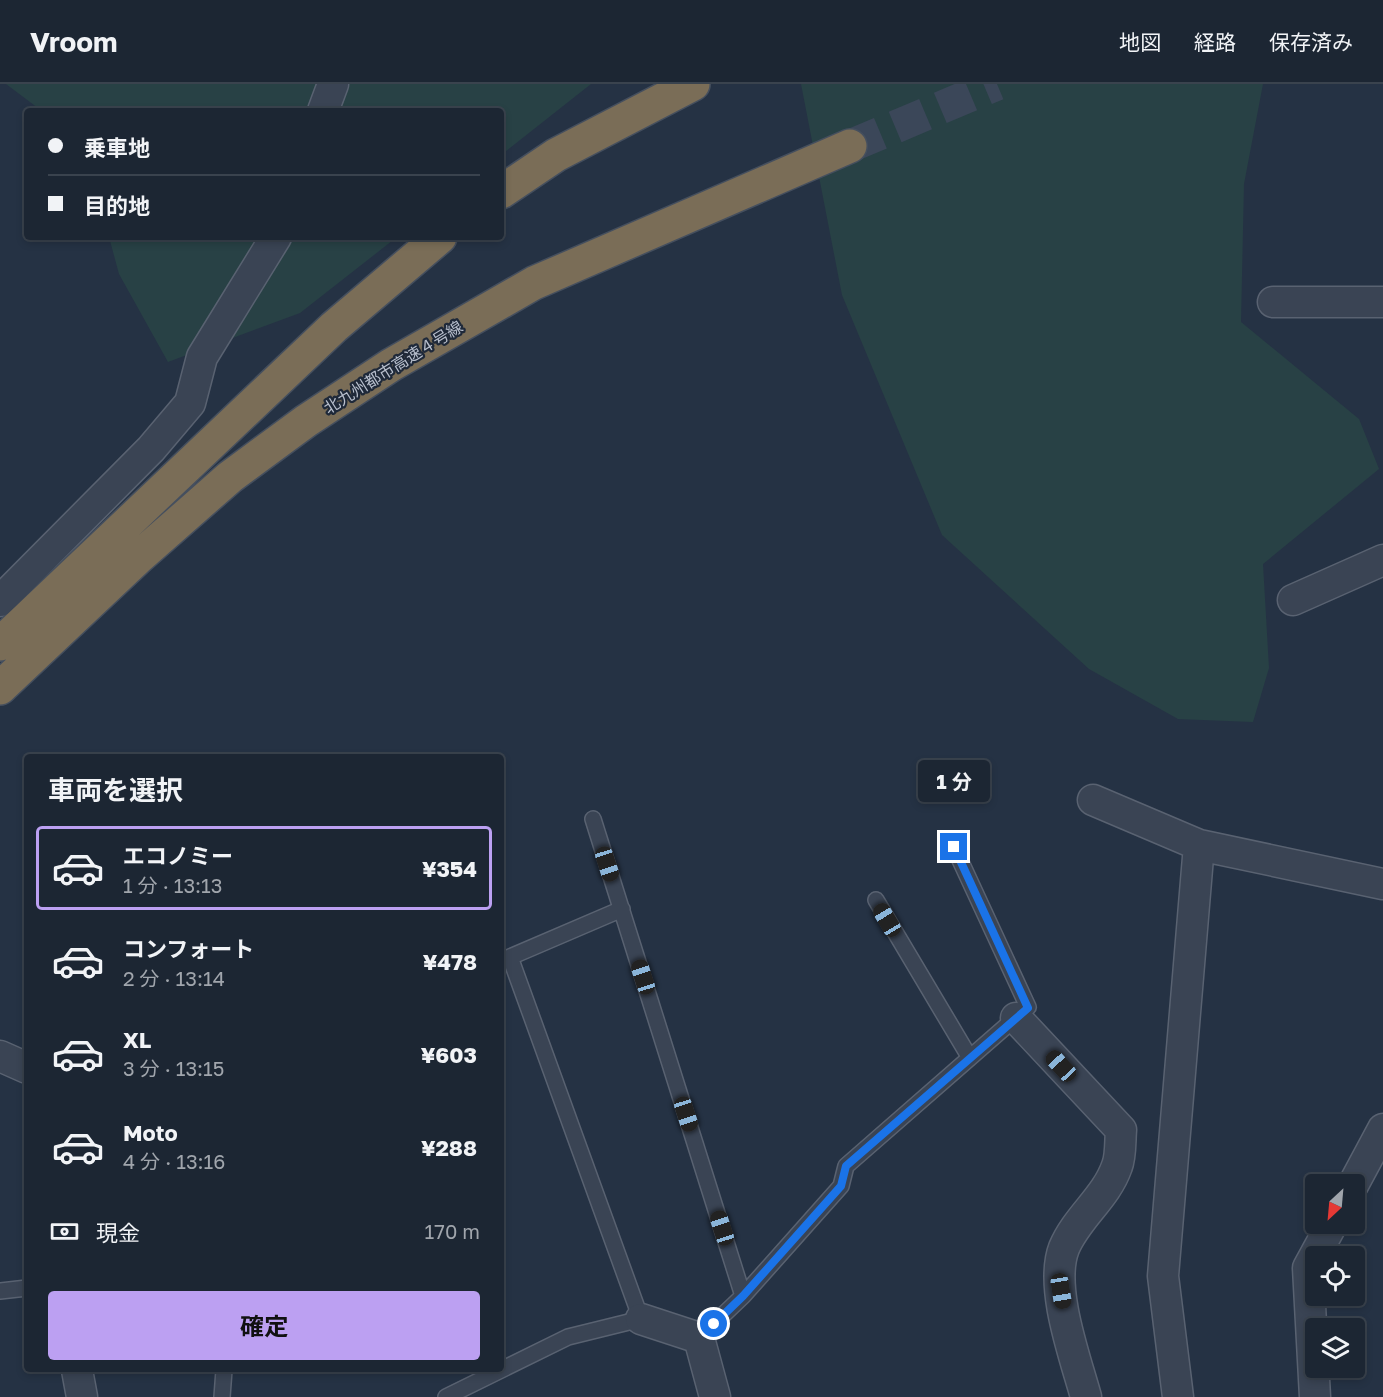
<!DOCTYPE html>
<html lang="ja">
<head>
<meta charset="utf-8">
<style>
	:root { --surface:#1c2633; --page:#252e3b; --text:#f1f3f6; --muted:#a0a5ac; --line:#3a434e; --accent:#bca0f2 }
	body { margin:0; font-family:"Golos Text","Noto Sans JP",sans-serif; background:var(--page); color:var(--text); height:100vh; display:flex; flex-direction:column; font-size:22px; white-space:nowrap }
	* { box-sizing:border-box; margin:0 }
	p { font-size:20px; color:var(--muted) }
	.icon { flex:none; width:33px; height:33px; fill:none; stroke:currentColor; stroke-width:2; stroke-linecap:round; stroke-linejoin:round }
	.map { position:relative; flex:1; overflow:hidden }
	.side { position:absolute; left:24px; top:670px; width:480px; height:618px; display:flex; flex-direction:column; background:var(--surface); border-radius:6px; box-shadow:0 3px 9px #0003,0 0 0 2px var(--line) }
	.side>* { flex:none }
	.hud { position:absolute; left:24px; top:24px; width:480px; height:132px; border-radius:6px; box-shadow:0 3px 9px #0003,0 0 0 2px var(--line); display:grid; align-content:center; height:132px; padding:0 24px; background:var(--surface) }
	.needle { width:39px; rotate:206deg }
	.tools { position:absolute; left:1305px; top:1090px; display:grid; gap:12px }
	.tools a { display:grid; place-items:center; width:60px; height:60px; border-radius:6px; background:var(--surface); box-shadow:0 3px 9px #0003,0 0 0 2px var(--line); font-size:30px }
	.end { position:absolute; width:27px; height:27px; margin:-14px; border:8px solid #1a73e8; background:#fff; box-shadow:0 0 0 3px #fff }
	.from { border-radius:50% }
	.bubble { position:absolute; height:42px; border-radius:6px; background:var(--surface); box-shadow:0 3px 9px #0003,0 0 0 2px var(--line); font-size:20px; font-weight:700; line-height:42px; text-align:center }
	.car { position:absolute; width:18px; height:36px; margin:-18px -9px; border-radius:8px; box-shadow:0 0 4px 2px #0007; background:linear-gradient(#222 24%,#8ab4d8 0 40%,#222 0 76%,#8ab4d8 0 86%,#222 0) }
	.hud b { display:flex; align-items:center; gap:21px; height:57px; font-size:22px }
	.hud b+b { border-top:2px solid var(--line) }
	.hud i { width:15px; height:15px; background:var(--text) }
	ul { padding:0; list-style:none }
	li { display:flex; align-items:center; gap:18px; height:84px; margin:0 12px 9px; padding:0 12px; border:3px solid transparent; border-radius:6px }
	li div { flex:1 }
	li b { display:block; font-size:22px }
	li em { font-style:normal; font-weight:700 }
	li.selected { border-color:var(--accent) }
	li>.icon { width:54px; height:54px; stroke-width:1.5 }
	h2 { padding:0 24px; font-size:27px; line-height:72px }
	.pay { display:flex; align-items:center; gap:15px; height:66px; padding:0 24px; font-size:22px }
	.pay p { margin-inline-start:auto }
	.primary-button { display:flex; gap:12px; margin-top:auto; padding:12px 24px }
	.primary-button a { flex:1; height:69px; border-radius:6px; background:var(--accent); color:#111; font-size:24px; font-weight:700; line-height:69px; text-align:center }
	header { display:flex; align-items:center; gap:36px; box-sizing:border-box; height:84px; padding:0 30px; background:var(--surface); border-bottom:2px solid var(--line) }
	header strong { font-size:28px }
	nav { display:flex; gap:33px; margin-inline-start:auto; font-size:21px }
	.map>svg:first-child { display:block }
</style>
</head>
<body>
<header>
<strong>Vroom</strong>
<nav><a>地図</a><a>経路</a><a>保存済み</a></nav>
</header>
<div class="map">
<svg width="1383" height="1313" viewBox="0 0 1383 1313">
	<rect width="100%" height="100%" fill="#253244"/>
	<path fill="#284145" d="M6,0H591L501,71V27H42Z
		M801,0H1263L1244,100L1241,238L1359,335L1379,385L1263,480L1269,584L1253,638L1178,635L1089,585L942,451L842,211Z
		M109,153H397L300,229L168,278L119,190Z"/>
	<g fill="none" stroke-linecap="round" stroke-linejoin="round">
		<path stroke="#3b4759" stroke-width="33" stroke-dasharray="33 16" stroke-linecap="butt" d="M850,62L997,0"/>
		<defs>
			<path id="lane" d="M593,735L743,1212L699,1254
				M876,816L970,974
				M0,1207L27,1204
				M743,1212L841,1102L846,1082L1028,923L954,763
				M222,1313L224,1286
				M446,1313L568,1253L641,1235L510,873L622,825"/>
			<path id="street" d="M323,27L333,0
				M1273,218H1383
				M1293,516L1383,476
				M0,517L151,365L190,319L202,273L276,153
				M1093,716L1199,761L1383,800
				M1016,934L1121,1046C1120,1057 1121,1072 1117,1082C1106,1114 1077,1133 1064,1164C1049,1203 1075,1273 1086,1313
				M0,972L27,984
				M1353,1101L1383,1045
				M641,1235L699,1254L715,1313
				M77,1286L82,1313
				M1178,1313L1163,1192L1199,761
				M1315,1313L1308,1184L1332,1140"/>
			<path id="highway" d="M501,108L556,71L693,0
				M0,560L334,243L440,153
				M0,604L140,472L230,393L306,337L391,281L534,199L850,62"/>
		</defs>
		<use href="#lane" stroke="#596271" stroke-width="18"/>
		<use href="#street" stroke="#596271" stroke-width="33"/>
		<use href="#highway" stroke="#454f5e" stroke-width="36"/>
		<use href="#lane" stroke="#3a4454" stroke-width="15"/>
		<use href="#street" stroke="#3a4454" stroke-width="30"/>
		<use href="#highway" stroke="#7a6d57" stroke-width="33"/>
	</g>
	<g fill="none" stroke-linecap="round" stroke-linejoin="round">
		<path stroke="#1a73e8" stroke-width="8" d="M714,1240L743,1212L841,1102L846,1082L1028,924L954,763"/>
	</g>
	<g text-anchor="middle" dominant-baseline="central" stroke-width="4.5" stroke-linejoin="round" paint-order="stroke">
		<g font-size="16" fill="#b8bfcd" stroke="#1f2939">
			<text transform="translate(393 283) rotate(-32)">北九州都市高速４号線</text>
		</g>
	</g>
</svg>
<div class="tools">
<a><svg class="needle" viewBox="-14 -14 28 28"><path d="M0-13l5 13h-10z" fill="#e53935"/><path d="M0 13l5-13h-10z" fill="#a0a5ac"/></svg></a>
<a><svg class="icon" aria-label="locate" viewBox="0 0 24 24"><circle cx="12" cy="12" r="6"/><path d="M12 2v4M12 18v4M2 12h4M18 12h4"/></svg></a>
<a><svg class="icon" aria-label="layers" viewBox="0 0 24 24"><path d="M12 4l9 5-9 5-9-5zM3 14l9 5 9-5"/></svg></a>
</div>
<i class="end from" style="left:714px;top:1240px"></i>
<i class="end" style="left:954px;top:763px"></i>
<div class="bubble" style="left:918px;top:676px;width:72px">1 分</div>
<i class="car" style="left:607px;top:780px;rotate:162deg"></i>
<i class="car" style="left:887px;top:836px;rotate:329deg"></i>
<i class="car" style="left:643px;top:893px;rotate:342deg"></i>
<i class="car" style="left:1061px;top:982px;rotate:317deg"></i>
<i class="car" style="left:686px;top:1030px;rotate:162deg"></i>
<i class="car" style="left:722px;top:1144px;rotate:342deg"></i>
<i class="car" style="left:1061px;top:1207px;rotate:171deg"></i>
<div class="hud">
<b><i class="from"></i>乗車地</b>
<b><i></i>目的地</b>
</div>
<section class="side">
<h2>車両を選択</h2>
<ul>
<li class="selected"><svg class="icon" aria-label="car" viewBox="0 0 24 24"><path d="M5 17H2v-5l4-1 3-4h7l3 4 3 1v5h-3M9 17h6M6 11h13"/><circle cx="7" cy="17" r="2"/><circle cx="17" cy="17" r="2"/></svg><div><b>エコノミー</b><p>1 分 · 13:13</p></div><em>¥354</em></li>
<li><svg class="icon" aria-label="car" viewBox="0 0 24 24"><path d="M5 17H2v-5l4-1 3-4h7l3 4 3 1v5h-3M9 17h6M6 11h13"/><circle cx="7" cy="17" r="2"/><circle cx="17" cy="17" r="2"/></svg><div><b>コンフォート</b><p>2 分 · 13:14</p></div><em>¥478</em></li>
<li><svg class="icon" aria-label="car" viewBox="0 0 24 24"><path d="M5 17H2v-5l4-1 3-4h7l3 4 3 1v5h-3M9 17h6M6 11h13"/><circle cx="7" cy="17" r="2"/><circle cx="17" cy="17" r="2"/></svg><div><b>XL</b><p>3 分 · 13:15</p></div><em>¥603</em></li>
<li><svg class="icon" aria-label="car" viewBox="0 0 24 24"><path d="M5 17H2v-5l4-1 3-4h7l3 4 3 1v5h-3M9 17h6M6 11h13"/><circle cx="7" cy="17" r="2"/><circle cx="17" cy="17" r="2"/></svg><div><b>Moto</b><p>4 分 · 13:16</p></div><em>¥288</em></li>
</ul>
<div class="pay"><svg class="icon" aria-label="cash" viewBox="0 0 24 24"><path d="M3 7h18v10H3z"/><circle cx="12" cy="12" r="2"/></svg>現金<p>170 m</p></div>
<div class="primary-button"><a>確定</a></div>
</section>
</div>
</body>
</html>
